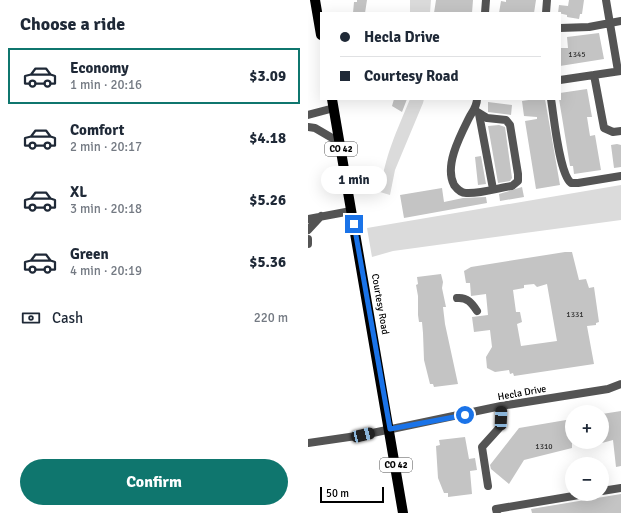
<!DOCTYPE html>
<html lang="en">
<head>
<meta charset="utf-8">
<style>
	:root { --surface:#fff; --page:#f6f6f7; --text:#1f2937; --muted:#747a83; --line:#e0e1e3; --accent:#0f766e }
	body { margin:0; font-family:Signika,sans-serif; background:var(--page); color:var(--text); height:100vh; display:flex; flex-direction:column; font-size:15px; white-space:nowrap }
	* { box-sizing:border-box; margin:0 }
	p { font-size:13px; color:var(--muted) }
	.icon { flex:none; width:22px; height:22px; fill:none; stroke:currentColor; stroke-width:2; stroke-linecap:round; stroke-linejoin:round }
	.map { position:relative; flex:1; overflow:hidden }
	.sheet { display:flex; flex-direction:column; background:var(--surface); width:308px }
	.sheet>* { flex:none }
	.hud { position:absolute; left:12px; top:12px; width:241px; height:88px; border-radius:0px; box-shadow:0 4px 16px #0002; display:grid; align-content:center; height:88px; padding:0 20px; background:var(--surface) }
	.buttons { position:absolute; left:257px; top:405px; display:grid; gap:8px }
	.buttons a { display:grid; place-items:center; width:44px; height:44px; border-radius:50%; background:var(--surface); box-shadow:0 4px 16px #0002; font-size:20px }
	.scale { position:absolute; left:12px; bottom:10px; width:64px; box-sizing:border-box; padding-left:4px; border:2px solid #000; border-top:0; font-size:11px; line-height:14px; white-space:nowrap; color:#000; -webkit-text-stroke:3px #fff; paint-order:stroke }
	.end { position:absolute; width:18px; height:18px; margin:-9px; border:5px solid #1a73e8; background:#fff; box-shadow:0 0 0 2px #fff }
	.from { border-radius:50% }
	.bubble { position:absolute; height:28px; border-radius:14px; background:var(--surface); box-shadow:0 4px 16px #0002; font-size:13px; font-weight:700; line-height:28px; text-align:center }
	.car { position:absolute; width:12px; height:24px; margin:-12px -6px; border-radius:5px; box-shadow:0 0 3px 1px #0007; background:linear-gradient(#222 24%,#8ab4d8 0 40%,#222 0 76%,#8ab4d8 0 86%,#222 0) }
	.hud b { display:flex; align-items:center; gap:14px; height:38px; font-size:15px }
	.hud b+b { border-top:1px solid var(--line) }
	.hud i { width:10px; height:10px; background:var(--text) }
	ul { padding:0; list-style:none }
	li { display:flex; align-items:center; gap:12px; height:56px; margin:0 8px 6px; padding:0 12px; border:2px solid transparent; border-radius:0px }
	li div { flex:1 }
	li b { display:block; font-size:15px }
	li em { font-style:normal; font-weight:700 }
	li.selected { border-color:var(--accent) }
	li>.icon { width:36px; height:36px; stroke-width:1.5 }
	h2 { padding:0 20px; font-size:18px; line-height:48px }
	.pay { display:flex; align-items:center; gap:10px; height:44px; padding:0 20px; font-size:15px }
	.pay p { margin-inline-start:auto }
	.cta { display:flex; gap:8px; margin-top:auto; padding:8px 20px }
	.cta a { flex:1; height:46px; border-radius:24px; background:var(--accent); color:#fff; font-size:16px; font-weight:700; line-height:46px; text-align:center }
	main { display:flex; flex:1; min-height:0 }
	.map>svg:first-child { display:block }
</style>
</head>
<body>
<main>
<section class="sheet">
<h2>Choose a ride</h2>
<ul>
<li class="selected"><svg class="icon" aria-label="car" viewBox="0 0 24 24"><path d="M5 17H2v-5l4-1 3-4h7l3 4 3 1v5h-3M9 17h6M6 11h13"/><circle cx="7" cy="17" r="2"/><circle cx="17" cy="17" r="2"/></svg><div><b>Economy</b><p>1 min · 20:16</p></div><em>$3.09</em></li>
<li><svg class="icon" aria-label="car" viewBox="0 0 24 24"><path d="M5 17H2v-5l4-1 3-4h7l3 4 3 1v5h-3M9 17h6M6 11h13"/><circle cx="7" cy="17" r="2"/><circle cx="17" cy="17" r="2"/></svg><div><b>Comfort</b><p>2 min · 20:17</p></div><em>$4.18</em></li>
<li><svg class="icon" aria-label="car" viewBox="0 0 24 24"><path d="M5 17H2v-5l4-1 3-4h7l3 4 3 1v5h-3M9 17h6M6 11h13"/><circle cx="7" cy="17" r="2"/><circle cx="17" cy="17" r="2"/></svg><div><b>XL</b><p>3 min · 20:18</p></div><em>$5.26</em></li>
<li><svg class="icon" aria-label="car" viewBox="0 0 24 24"><path d="M5 17H2v-5l4-1 3-4h7l3 4 3 1v5h-3M9 17h6M6 11h13"/><circle cx="7" cy="17" r="2"/><circle cx="17" cy="17" r="2"/></svg><div><b>Green</b><p>4 min · 20:19</p></div><em>$5.36</em></li>
</ul>
<div class="pay"><svg class="icon" aria-label="cash" viewBox="0 0 24 24"><path d="M3 7h18v10H3z"/><circle cx="12" cy="12" r="2"/></svg>Cash<p>220 m</p></div>
<div class="cta"><a>Confirm</a></div>
</section>
<div class="map">
<svg width="313" height="513" viewBox="0 0 313 513">
	<rect width="100%" height="100%" fill="#fff"/>
	<path fill="#dbdbdb" d="M102,0H123L122,13H102Z
		M102,99H116L115,103L87,170L82,195L72,192C77,155 88,133 102,99Z
		M313,185V220L85,251L64,257L59,228Z"/>
	<path fill="#c4c4c4" fill-rule="evenodd" d="M49,0H59L57,13H45L46,2H49Z
		M128,0H165L164,13H126Z
		M198,0H228L226,13H191L193,1L198,2Z
		M261,0H276L274,14H272L271,19L259,17V15L250,13L251,5L260,6Z
		M291,33L296,59L252,66V48H260L259,37Z
		M279,89L284,117H279L282,136L287,135L293,170L266,174L265,166H262L251,99L252,93Z
		M86,99H99L94,112L84,106Z
		M227,99H237L252,185L228,189L217,121L229,119V117L216,116L214,101Z
		M180,102L204,105L203,115L180,112Z
		M191,125L197,127L204,178L202,181L190,183L180,126Z
		M309,144L313,145V167L306,168L303,145Z
		M173,156L178,184L170,185L167,157Z
		M214,187L216,197L192,201L191,194Z
		M134,188L136,202L155,198L178,197L179,203L96,218L92,195Z
		M257,252H264L271,280L278,279L281,288L286,287L291,322L288,323V325L279,326L286,364L206,376L205,373L202,374L201,370L187,372L179,368L178,357L184,347L182,330L166,332L164,317L180,315L178,294L163,296L162,283H158L156,271L163,267ZM226,284L229,287L239,284L249,341L213,346L209,324L214,322L212,312H208L205,290L216,288V285Z
		M133,274L135,282L134,288L138,307H135L137,324L150,384L126,387L125,384H122L116,360L115,333L114,322H111L110,315V296L108,285L110,284L109,277Z
		M313,411V466L308,467L305,440L294,443V414Z
		M264,419V448L216,460L201,484L183,469L182,465L211,428Z
		M157,437L161,459L167,458L169,470L162,471L164,494L140,497V493H136L130,478L128,446L132,445L131,440Z
		M313,494V513H224L223,509Z"/>
	<g fill="none" stroke-linecap="round" stroke-linejoin="round">
		<path stroke="#545454" stroke-width="8" d="M298,0L310,71
			M177,13L178,0
			M238,13L239,0
			M252,28L281,27L313,21
			M286,75L296,128L305,132L313,131
			M252,80L313,71
			M243,99C246,117 251,173 263,183H270L313,176
			M166,110L179,118L198,120L202,125L210,174V181L204,186C190,188 173,194 158,193C154,193 149,189 146,185C136,166 152,136 161,118C164,112 169,107 169,99
			M171,114L185,189
			M0,115L26,108
			M0,127L7,128L31,142
			M0,219L43,211
			M0,230L13,216
			M0,239V244
			M149,298C159,297 164,303 169,311
			M0,443L55,435L193,406L300,389L313,384
			M180,486L174,447L193,426V406
			M294,491L313,488
			M189,513L188,509L277,494"/>
		<path stroke="#000" stroke-width="10" d="M7,0L13,35
			M24,99L95,513"/>
	</g>
	<g fill="none" stroke-linecap="round" stroke-linejoin="round">
		<path stroke="#1a73e8" stroke-width="5" d="M46,224L82,429L157,415"/>
	</g>
	<g text-anchor="middle" dominant-baseline="central" stroke-width="4" stroke-linejoin="round" paint-order="stroke">
		<g font-size="8" fill="#313131">
			<text x="269" y="54">1345</text>
			<text x="267" y="314">1331</text>
			<text x="236" y="446">1310</text>
		</g>
		<g fill="#fff" stroke="#4c4c4c" stroke-width="1">
			<rect x="17" y="142" width="32" height="14" rx="3"/>
			<rect x="72" y="458" width="32" height="14" rx="3"/>
		</g>
		<g font-size="9" font-weight="bold" fill="#000">
			<text x="33" y="149">CO 42</text>
			<text x="88" y="465">CO 42</text>
		</g>
		<g font-size="10" fill="#000" stroke="#fff">
			<text transform="translate(72 304) rotate(80)">Courtesy Road</text>
			<text transform="translate(214 393) rotate(-10)">Hecla Drive</text>
		</g>
	</g>
</svg>
<div class="buttons">
<a>+</a>
<a>−</a>
</div>
<div class="scale">50 m</div>
<i class="end from" style="left:157px;top:415px"></i>
<i class="end" style="left:46px;top:224px"></i>
<div class="bubble" style="left:13px;top:166px;width:66px">1 min</div>
<i class="car" style="left:193px;top:418px;rotate:2deg"></i>
<i class="car" style="left:55px;top:435px;rotate:77deg"></i>
<div class="hud">
<b><i class="from"></i>Hecla Drive</b>
<b><i></i>Courtesy Road</b>
</div>
</div>
</main>
</body>
</html>
